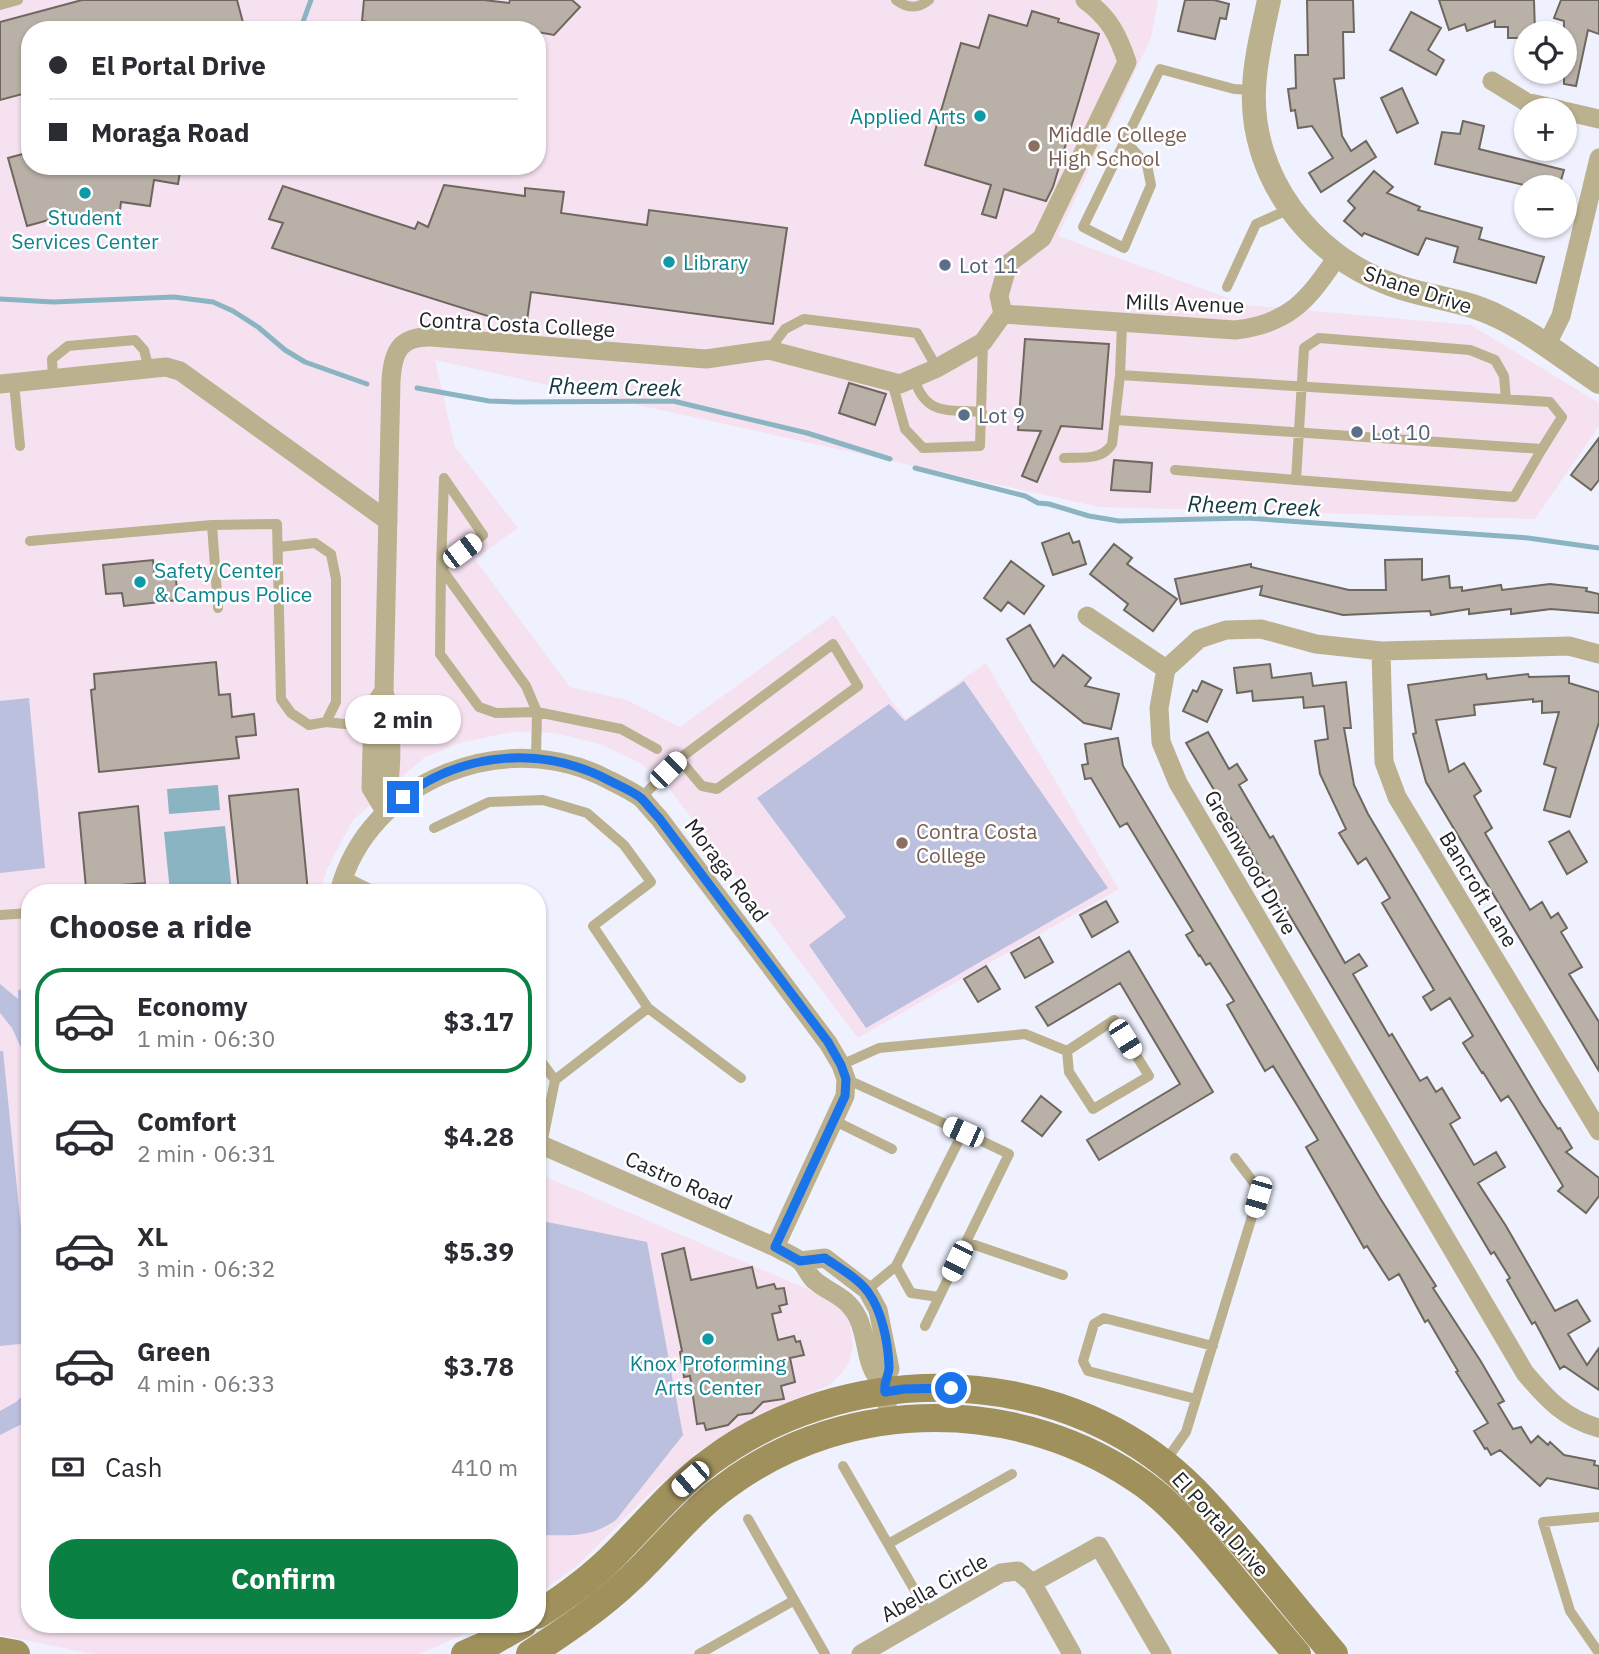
<!DOCTYPE html>
<html lang="en">
<head>
<meta charset="utf-8">
<style>
	:root { --surface:#fff; --page:#f2f2f3; --text:#2b2b33; --muted:#7c7c81; --line:#e1e1e2; --accent:#0b8043 }
	body { margin:0; font-family:"IBM Plex Sans",sans-serif; background:var(--page); color:var(--text); height:100vh; display:flex; flex-direction:column; font-size:26px; white-space:nowrap }
	* { box-sizing:border-box; margin:0 }
	p { font-size:23px; color:var(--muted) }
	.icon { flex:none; width:38px; height:38px; fill:none; stroke:currentColor; stroke-width:2; stroke-linecap:round; stroke-linejoin:round }
	.map { position:relative; flex:1; overflow:hidden }
	.side { position:absolute; left:21px; top:884px; width:525px; height:749px; display:flex; flex-direction:column; background:var(--surface); border-radius:28px; box-shadow:0 2px 5px #0004 }
	.side>* { flex:none }
	.banner { position:absolute; left:21px; top:21px; width:525px; height:154px; border-radius:28px; box-shadow:0 2px 5px #0004; display:grid; align-content:center; height:154px; padding:0 28px; background:var(--surface) }
	.fabs { position:absolute; left:1514px; top:21px; display:grid; gap:14px }
	.fabs a { display:grid; place-items:center; width:63px; height:63px; border-radius:50%; background:var(--surface); box-shadow:0 2px 5px #0004; font-size:35px }
	.end { position:absolute; width:32px; height:32px; margin:-16px; border:9px solid #1a73e8; background:#fff; box-shadow:0 0 0 4px #fff }
	.from { border-radius:50% }
	.bubble { position:absolute; height:49px; border-radius:24px; background:var(--surface); box-shadow:0 2px 5px #0004; font-size:23px; font-weight:800; line-height:49px; text-align:center }
	.car { position:absolute; width:21px; height:42px; margin:-21px -10px; border-radius:9px; box-shadow:0 0 5px 2px #0007; background:linear-gradient(#fff 24%,#345 0 40%,#fff 0 76%,#345 0 86%,#fff 0) }
	.banner b { display:flex; align-items:center; gap:24px; height:66px; font-size:26px }
	.banner b+b { border-top:2px solid var(--line) }
	.banner i { width:18px; height:18px; background:var(--text) }
	ul { padding:0; list-style:none }
	li { display:flex; align-items:center; gap:21px; height:105px; margin:0 14px 10px; padding:0 14px; border:4px solid transparent; border-radius:28px }
	li div { flex:1 }
	li b { display:block; font-size:26px }
	li em { font-style:normal; font-weight:800 }
	li.on { border-color:var(--accent) }
	li>.icon { width:63px; height:63px; stroke-width:1.5 }
	h2 { padding:0 28px; font-size:32px; line-height:84px }
	.pay { display:flex; align-items:center; gap:18px; height:77px; padding:0 28px; font-size:26px }
	.pay p { margin-inline-start:auto }
	.action { display:flex; gap:14px; margin-top:auto; padding:14px 28px }
	.action a { flex:1; height:80px; border-radius:28px; background:var(--accent); color:#fff; font-size:28px; font-weight:800; line-height:80px; text-align:center }
	.map>svg:first-child { display:block }
</style>
</head>
<body>
<div class="map">
<svg width="1599" height="1654" viewBox="0 0 1599 1654">
	<rect width="100%" height="100%" fill="#eff2fe"/>
	<path fill="#f6e1f0" fill-rule="evenodd" d="M0,0H1158L1151,38L1058,236L1247,305L1471,325L1599,403V426L1535,519L1099,507L435,360L455,447L518,528L475,559L570,687L627,700L680,727L834,615L890,699L906,719L986,663L1119,889L858,1038L668,787L640,763L600,744L555,733L513,732L463,742L425,757L353,820L328,867L320,892H30V1624H488L419,1654H94L0,1635ZM30,30H537V166H30Z
		M537,1173L826,1297L843,1311L850,1325L853,1345L850,1360L842,1373L828,1386L760,1413L694,1454L649,1494L578,1565L537,1595Z"/>
	<path fill="#bac0dd" d="M964,681L1108,888L866,1028L809,945L846,917L757,798L889,704L905,721Z
		M29,698L45,868L0,873V701Z
		M0,984L18,999V990L30,988V1108L23,1052L12,1028L0,1013Z
		M0,1051H3L30,1316V1343L0,1346Z
		M537,1220L647,1242L683,1435L616,1520C589,1539 568,1535 537,1535Z
		M30,1389V1420L0,1435V1411L16,1402Z"/>
	<path fill="#8ab4c1" d="M218,785L220,810L169,814L167,789Z
		M225,826L232,892H170L164,832Z"/>
	<g fill="none" stroke-linecap="round" stroke-linejoin="round">
		<path stroke="#8ab4c1" stroke-width="5" d="M300,30L311,0
			M0,299L53,302L174,297L213,302L233,311L258,327L285,350L305,362L367,384
			M417,388L489,401L517,402L673,401L807,433L890,459
			M915,468L1025,496L1038,503L1049,504L1089,516L1119,521L1247,518L1528,538L1599,548"/>
	</g>
	<path fill="#b9b1a8" stroke="#6e675e" stroke-width="2" d="M82,0H237L245,30H30V92L0,100V22Z
		M364,0H484L509,3L510,0H572L580,7L554,35L537,32V30H377L378,24L362,21Z
		M1185,0H1214L1229,4L1226,19L1220,18L1215,39L1178,31Z
		M1307,0H1353L1354,32H1343L1344,78L1334,79L1342,136L1351,151L1366,141L1376,157L1321,192L1309,173L1333,158L1312,126L1298,128L1295,110L1291,111L1288,89L1296,88L1295,55H1308Z
		M1439,0H1534L1535,33H1526V38H1508V27H1495V21L1467,31L1465,24L1449,30Z
		M1561,0H1599V34L1588,30L1576,86L1564,84V21L1554,18Z
		M1032,11L1059,19L1058,22L1099,34L1053,187L1046,201L1004,189L996,218L982,214L991,185L925,165L961,43L979,48L989,15L1027,26Z
		M1411,12L1441,28L1428,50L1444,60L1436,75L1390,50Z
		M1402,88L1418,123L1397,133L1381,98Z
		M1463,121L1484,126L1479,149L1564,170L1559,187H1532L1435,164L1442,132L1460,134Z
		M30,152V166H181L178,184L154,180L150,206L121,202L119,219L74,213L27,226L8,158Z
		M1374,171L1393,187L1387,193L1420,207L1418,210L1482,228L1479,239L1544,257L1536,283L1454,262L1458,247L1426,238L1418,255L1364,233L1362,236L1344,221L1355,208L1348,201Z
		M444,185L525,196V188L564,192L561,213L647,225L649,210L787,228L773,324L531,292L526,328L272,248L283,223L269,219L283,186L415,229L418,222L428,227Z
		M1025,339L1109,344L1102,429L1061,426L1037,482L1022,476L1041,431L1018,430Z
		M849,383L886,394L875,425L839,413Z
		M1599,438V480L1591,490L1571,475Z
		M1114,460L1152,463L1150,492L1111,490Z
		M1069,533L1073,543L1079,541L1086,564L1053,575L1042,543Z
		M1114,544L1132,558L1127,564L1177,599L1153,631L1124,610L1128,604L1090,574Z
		M1422,559V580L1449,576L1450,588L1462,587V591L1501,585L1502,590L1550,584L1587,588L1586,591L1599,594V613L1551,609L1511,614V609L1469,614V609L1431,615L1430,611L1343,615L1260,595L1262,586L1181,604L1175,579L1251,564V567L1349,590H1386L1385,560Z
		M153,560L154,571L175,570L178,600L124,606L122,593L106,594L103,565Z
		M1011,561L1044,586L1024,614L1008,602L1001,611L984,598Z
		M1030,625L1054,667L1063,655L1091,678L1085,686L1119,694L1111,729L1084,723L1032,681L1007,639Z
		M216,662L219,695L230,694L232,717L254,714L256,735L236,737L239,758L99,772L91,690L95,689L94,674Z
		M1270,664L1272,678L1311,673L1313,686L1346,682L1351,728H1344L1354,785L1368,814L1432,921L1541,1103L1558,1129L1560,1128L1572,1148L1566,1152L1599,1178V1196L1586,1213L1558,1191L1563,1186L1513,1103L1508,1096L1501,1101L1483,1072L1482,1073L1463,1043L1473,1036L1450,998L1431,1010L1423,997L1434,990L1382,903L1390,898L1366,858L1358,864L1339,833L1346,829L1320,774L1315,741L1328,739L1324,706L1304,708L1303,697L1253,701L1252,691L1237,693L1234,668Z
		M1486,674L1487,679L1528,674L1529,677L1569,676V683L1599,692V722L1570,817L1544,810L1556,768L1544,764L1559,712L1542,713V701L1533,702V699L1474,705L1475,715L1436,720L1449,772L1464,763L1481,791L1474,796L1492,828L1485,833L1530,910L1542,902L1551,918L1558,913L1567,928L1561,932L1582,967L1569,974L1599,1022V1071L1426,782L1413,734L1416,733L1408,685Z
		M1202,681L1222,690L1207,722L1183,711L1193,690L1197,692Z
		M1208,732L1229,769L1237,764L1247,780L1239,785L1270,838L1273,836L1345,963L1359,954L1367,966L1353,974L1389,1036L1392,1034L1420,1081L1427,1077L1436,1092L1442,1088L1460,1118L1450,1124L1474,1165L1496,1152L1505,1167L1478,1183L1506,1226L1555,1311L1577,1300L1590,1321L1568,1334L1587,1365L1599,1348V1390L1564,1366L1560,1369L1535,1322L1532,1324L1507,1280L1510,1278L1494,1252L1491,1254L1284,906L1281,908L1250,850L1186,743Z
		M1118,738L1123,766L1380,1198L1436,1286L1433,1288L1480,1360L1504,1401L1498,1404L1513,1429L1521,1427L1531,1443L1538,1436L1548,1445L1550,1442L1564,1455L1595,1461L1594,1465L1599,1466V1489L1547,1478L1540,1486L1500,1450L1491,1455L1487,1448L1485,1449L1474,1431L1488,1423L1456,1372L1458,1371L1445,1349L1428,1320L1425,1322L1399,1274L1389,1280L1367,1246L1364,1248L1306,1147L1318,1140L1297,1105L1273,1066L1265,1071L1247,1040L1227,1005L1234,1001L1210,963L1206,965L1200,955L1199,956L1186,935L1193,931L1127,823L1120,827L1091,778L1085,779L1082,765L1088,764L1085,744Z
		M298,789L308,892H239L229,796Z
		M138,806L145,883L86,888L79,813Z
		M1569,831L1587,862L1567,874L1549,842Z
		M1106,901L1118,922L1092,937L1080,915Z
		M1039,937L1053,962L1025,978L1011,953Z
		M1129,951L1213,1092L1099,1160L1087,1140L1180,1084L1120,983L1048,1026L1036,1007Z
		M986,966L1000,989L978,1002L964,979Z
		M1041,1096L1061,1112L1042,1136L1022,1121Z
		M684,1248L691,1280L752,1267L757,1288L774,1284L776,1289L784,1288L787,1304L779,1306L781,1312L772,1314L778,1340L794,1336L796,1342L800,1341L804,1355L790,1358L795,1382L781,1386L784,1399L763,1402L752,1413L738,1415L728,1425L706,1430L704,1423L697,1424L690,1376L684,1377L680,1352L682,1351L662,1254Z"/>
	<g fill="none" stroke-linecap="round" stroke-linejoin="round">
		<path stroke="#bbb18e" stroke-width="10" d="M896,0C908,9 918,9 929,0
			M0,5L18,0
			M1125,141L1147,165L1151,185L1124,248L1083,227L1160,69L1234,89L1253,90
			M1227,287L1256,224L1290,209
			M769,350L785,329L804,319L917,333L937,368
			M53,379L52,359L68,346L135,340L144,350L149,369
			M914,379C927,417 948,409 982,412
			M892,382L905,429L923,448L980,446L983,342
			M14,383L20,446
			M1116,420L1542,449L1562,417L1550,402L1120,375
			M1064,458C1081,457 1102,461 1112,444L1120,375L1122,324
			M1175,470L1296,480L1304,348L1319,338L1470,350L1495,360L1504,376L1506,399
			M1296,480L1514,497L1542,449
			M212,525L218,608
			M30,541L212,525L277,524L281,699L291,713L309,725L326,722L373,727
			M279,547L315,543L331,554L336,579V702L326,722
			M536,758L537,712L526,686L441,568L444,478L483,535L441,568L440,654L479,707L496,713L537,712L621,729L657,749
			M641,798L679,759L833,644L858,686L717,789L702,786L679,759
			M434,828L489,802L543,800L587,813L624,845L651,882L593,926L648,1008L741,1078
			M344,876L376,892
			M0,915L30,913
			M537,1056L555,1080L542,1144
			M841,1065L879,1048L1025,1034L1067,1051L1114,1020L1149,1076L1093,1109L1069,1072L1067,1051
			M846,1079L963,1132
			M555,1080L648,1008
			M835,1121L892,1149
			M966,1242L1063,1275
			M896,1266L911,1293L939,1297
			M867,1290L896,1266L963,1132L1009,1154L925,1326
			M1196,1399L1088,1371L1083,1361L1094,1324L1104,1318L1213,1346
			M1165,1462L1186,1432L1258,1197L1254,1183L1235,1158
			M843,1466L929,1615
			M1599,1517L1543,1522L1570,1611L1599,1653
			M748,1519L825,1654
			M888,1544L1012,1474
			M699,1654L793,1601"/>
		<path stroke="#bbb18e" stroke-width="19" d="M1492,81L1526,102L1561,110
			M1564,111L1599,119
			M1003,314L999,296L1008,264L1042,238L1127,62C1118,35 1109,17 1085,0
			M1003,314L1235,330C1289,324 1308,300 1337,257
			M1546,346L1561,316L1599,158
			M0,384L166,367L180,371L388,521
			M1087,616L1166,669
			M1381,651L1384,762L1397,797L1599,1131
			M1599,654L1569,646L1381,651L1316,644L1261,629L1226,630L1199,639L1166,669L1159,708L1161,742L1178,783L1525,1373C1547,1399 1565,1419 1599,1428
			M384,691L373,707L371,788L385,811
			M385,811C392,772 394,730 384,691L391,380C393,351 400,336 431,337L706,359L769,350L900,384L937,368L983,342L1003,314
			M339,892C368,779 508,725 609,780C619,785 632,791 641,798C647,804 653,812 659,818L828,1043L841,1065L846,1079L845,1096L775,1247
			M537,1143L775,1247C783,1252 793,1255 800,1261C805,1265 808,1274 813,1279C829,1294 846,1294 858,1318C869,1341 864,1366 883,1384
			M800,1261L825,1258L867,1290L878,1310L890,1369L883,1384L890,1420
			M1032,1583L1099,1546L1162,1654
			M861,1654L1001,1573L1018,1571L1032,1583L1072,1654"/>
		<path stroke="#bbb18e" stroke-width="24" d="M1269,0C1263,29 1255,59 1254,89C1250,176 1310,255 1390,284C1426,298 1461,298 1497,316C1533,333 1566,360 1599,382"/>
		<path stroke="#a0905c" stroke-width="28" d="M537,1615C565,1597 593,1577 616,1553C647,1522 675,1487 711,1461C842,1364 1036,1362 1165,1464C1199,1491 1225,1524 1253,1556C1280,1589 1307,1622 1334,1654
			M0,1651L16,1654
			M465,1654L488,1644L523,1624
			M530,1654C565,1631 601,1607 631,1578C663,1548 690,1512 726,1486C848,1395 1022,1396 1145,1485C1176,1508 1201,1539 1226,1569C1249,1597 1273,1626 1297,1654"/>
	</g>
	<g fill="none" stroke-linecap="round" stroke-linejoin="round">
		<path stroke="#1a73e8" stroke-width="9" d="M403,797C465,751 544,745 612,782C622,787 632,791 641,798C647,804 653,812 659,818L828,1042L841,1065L846,1079L845,1096L775,1247L800,1261L825,1258C839,1268 858,1278 868,1292C882,1311 888,1342 889,1366C890,1375 883,1381 885,1392L904,1389L951,1388"/>
	</g>
	<g fill="#0f9aa8" stroke="#fff" stroke-width="2.5">
		<circle cx="980" cy="116" r="7"/>
		<circle cx="85" cy="193" r="7"/>
		<circle cx="669" cy="262" r="7"/>
		<circle cx="140" cy="582" r="7"/>
		<circle cx="708" cy="1339" r="7"/>
	</g>
	<g fill="#8d6e63" stroke="#fff" stroke-width="2.5">
		<circle cx="1034" cy="146" r="7"/>
		<circle cx="902" cy="843" r="7"/>
	</g>
	<g fill="#5c6f8a" stroke="#fff" stroke-width="2.5">
		<circle cx="945" cy="265" r="7"/>
		<circle cx="964" cy="415" r="7"/>
		<circle cx="1357" cy="432" r="7"/>
	</g>
	<g text-anchor="middle" dominant-baseline="central" stroke-width="5" stroke-linejoin="round" paint-order="stroke">
		<g font-size="21" fill="#0d838f" stroke="#fff">
			<text x="966" y="116" text-anchor="end">Applied Arts</text>
			<text x="85" y="217">Student<tspan x="85" dy="24">Services Center</tspan></text>
			<text x="683" y="262" text-anchor="start">Library</text>
			<text x="154" y="570" text-anchor="start">Safety Center<tspan x="154" dy="24">&amp; Campus Police</tspan></text>
			<text x="708" y="1363">Knox Proforming<tspan x="708" dy="24">Arts Center</tspan></text>
		</g>
		<g font-size="21" fill="#785e54" stroke="#fff" text-anchor="start">
			<text x="1048" y="134">Middle College<tspan x="1048" dy="24">High School</tspan></text>
			<text x="916" y="831">Contra Costa<tspan x="916" dy="24">College</tspan></text>
		</g>
		<g font-size="21" fill="#4e5e75" stroke="#fff" text-anchor="start">
			<text x="959" y="265">Lot 11</text>
			<text x="978" y="415">Lot 9</text>
			<text x="1371" y="432">Lot 10</text>
		</g>
		<g font-size="21" fill="#222328" stroke="#fff">
			<text transform="translate(1418 289) rotate(18)">Shane Drive</text>
			<text transform="translate(1185 303) rotate(2)">Mills Avenue</text>
			<text transform="translate(517 324) rotate(3)">Contra Costa College</text>
			<text transform="translate(1251 862) rotate(60)">Greenwood Drive</text>
			<text transform="translate(727 870) rotate(53)">Moraga Road</text>
			<text transform="translate(1479 889) rotate(59)">Bancroft Lane</text>
			<text transform="translate(679 1180) rotate(24)">Castro Road</text>
			<text transform="translate(1221 1524) rotate(48)">El Portal Drive</text>
			<text transform="translate(934 1587) rotate(-29)">Abella Circle</text>
		</g>
		<g font-size="23" font-style="italic" fill="#123944" stroke="#fff">
			<text transform="translate(615 386) rotate(1)">Rheem Creek</text>
			<text transform="translate(1254 505) rotate(2)">Rheem Creek</text>
		</g>
	</g>
</svg>
<div class="fabs">
<a><svg class="icon" aria-label="locate" viewBox="0 0 24 24"><circle cx="12" cy="12" r="6"/><path d="M12 2v4M12 18v4M2 12h4M18 12h4"/></svg></a>
<a>+</a>
<a>−</a>
</div>
<i class="end from" style="left:951px;top:1388px"></i>
<i class="end" style="left:403px;top:797px"></i>
<div class="bubble" style="left:345px;top:695px;width:116px">2 min</div>
<i class="car" style="left:462px;top:551px;rotate:53deg"></i>
<i class="car" style="left:668px;top:770px;rotate:45deg"></i>
<i class="car" style="left:1125px;top:1039px;rotate:148deg"></i>
<i class="car" style="left:963px;top:1132px;rotate:294deg"></i>
<i class="car" style="left:1258px;top:1197px;rotate:196deg"></i>
<i class="car" style="left:957px;top:1261px;rotate:206deg"></i>
<i class="car" style="left:690px;top:1479px;rotate:229deg"></i>
<div class="banner">
<b><i class="from"></i>El Portal Drive</b>
<b><i></i>Moraga Road</b>
</div>
<section class="side">
<h2>Choose a ride</h2>
<ul>
<li class="on"><svg class="icon" aria-label="car" viewBox="0 0 24 24"><path d="M5 17H2v-5l4-1 3-4h7l3 4 3 1v5h-3M9 17h6M6 11h13"/><circle cx="7" cy="17" r="2"/><circle cx="17" cy="17" r="2"/></svg><div><b>Economy</b><p>1 min · 06:30</p></div><em>$3.17</em></li>
<li><svg class="icon" aria-label="car" viewBox="0 0 24 24"><path d="M5 17H2v-5l4-1 3-4h7l3 4 3 1v5h-3M9 17h6M6 11h13"/><circle cx="7" cy="17" r="2"/><circle cx="17" cy="17" r="2"/></svg><div><b>Comfort</b><p>2 min · 06:31</p></div><em>$4.28</em></li>
<li><svg class="icon" aria-label="car" viewBox="0 0 24 24"><path d="M5 17H2v-5l4-1 3-4h7l3 4 3 1v5h-3M9 17h6M6 11h13"/><circle cx="7" cy="17" r="2"/><circle cx="17" cy="17" r="2"/></svg><div><b>XL</b><p>3 min · 06:32</p></div><em>$5.39</em></li>
<li><svg class="icon" aria-label="car" viewBox="0 0 24 24"><path d="M5 17H2v-5l4-1 3-4h7l3 4 3 1v5h-3M9 17h6M6 11h13"/><circle cx="7" cy="17" r="2"/><circle cx="17" cy="17" r="2"/></svg><div><b>Green</b><p>4 min · 06:33</p></div><em>$3.78</em></li>
</ul>
<div class="pay"><svg class="icon" aria-label="cash" viewBox="0 0 24 24"><path d="M3 7h18v10H3z"/><circle cx="12" cy="12" r="2"/></svg>Cash<p>410 m</p></div>
<div class="action"><a>Confirm</a></div>
</section>
</div>
</body>
</html>
